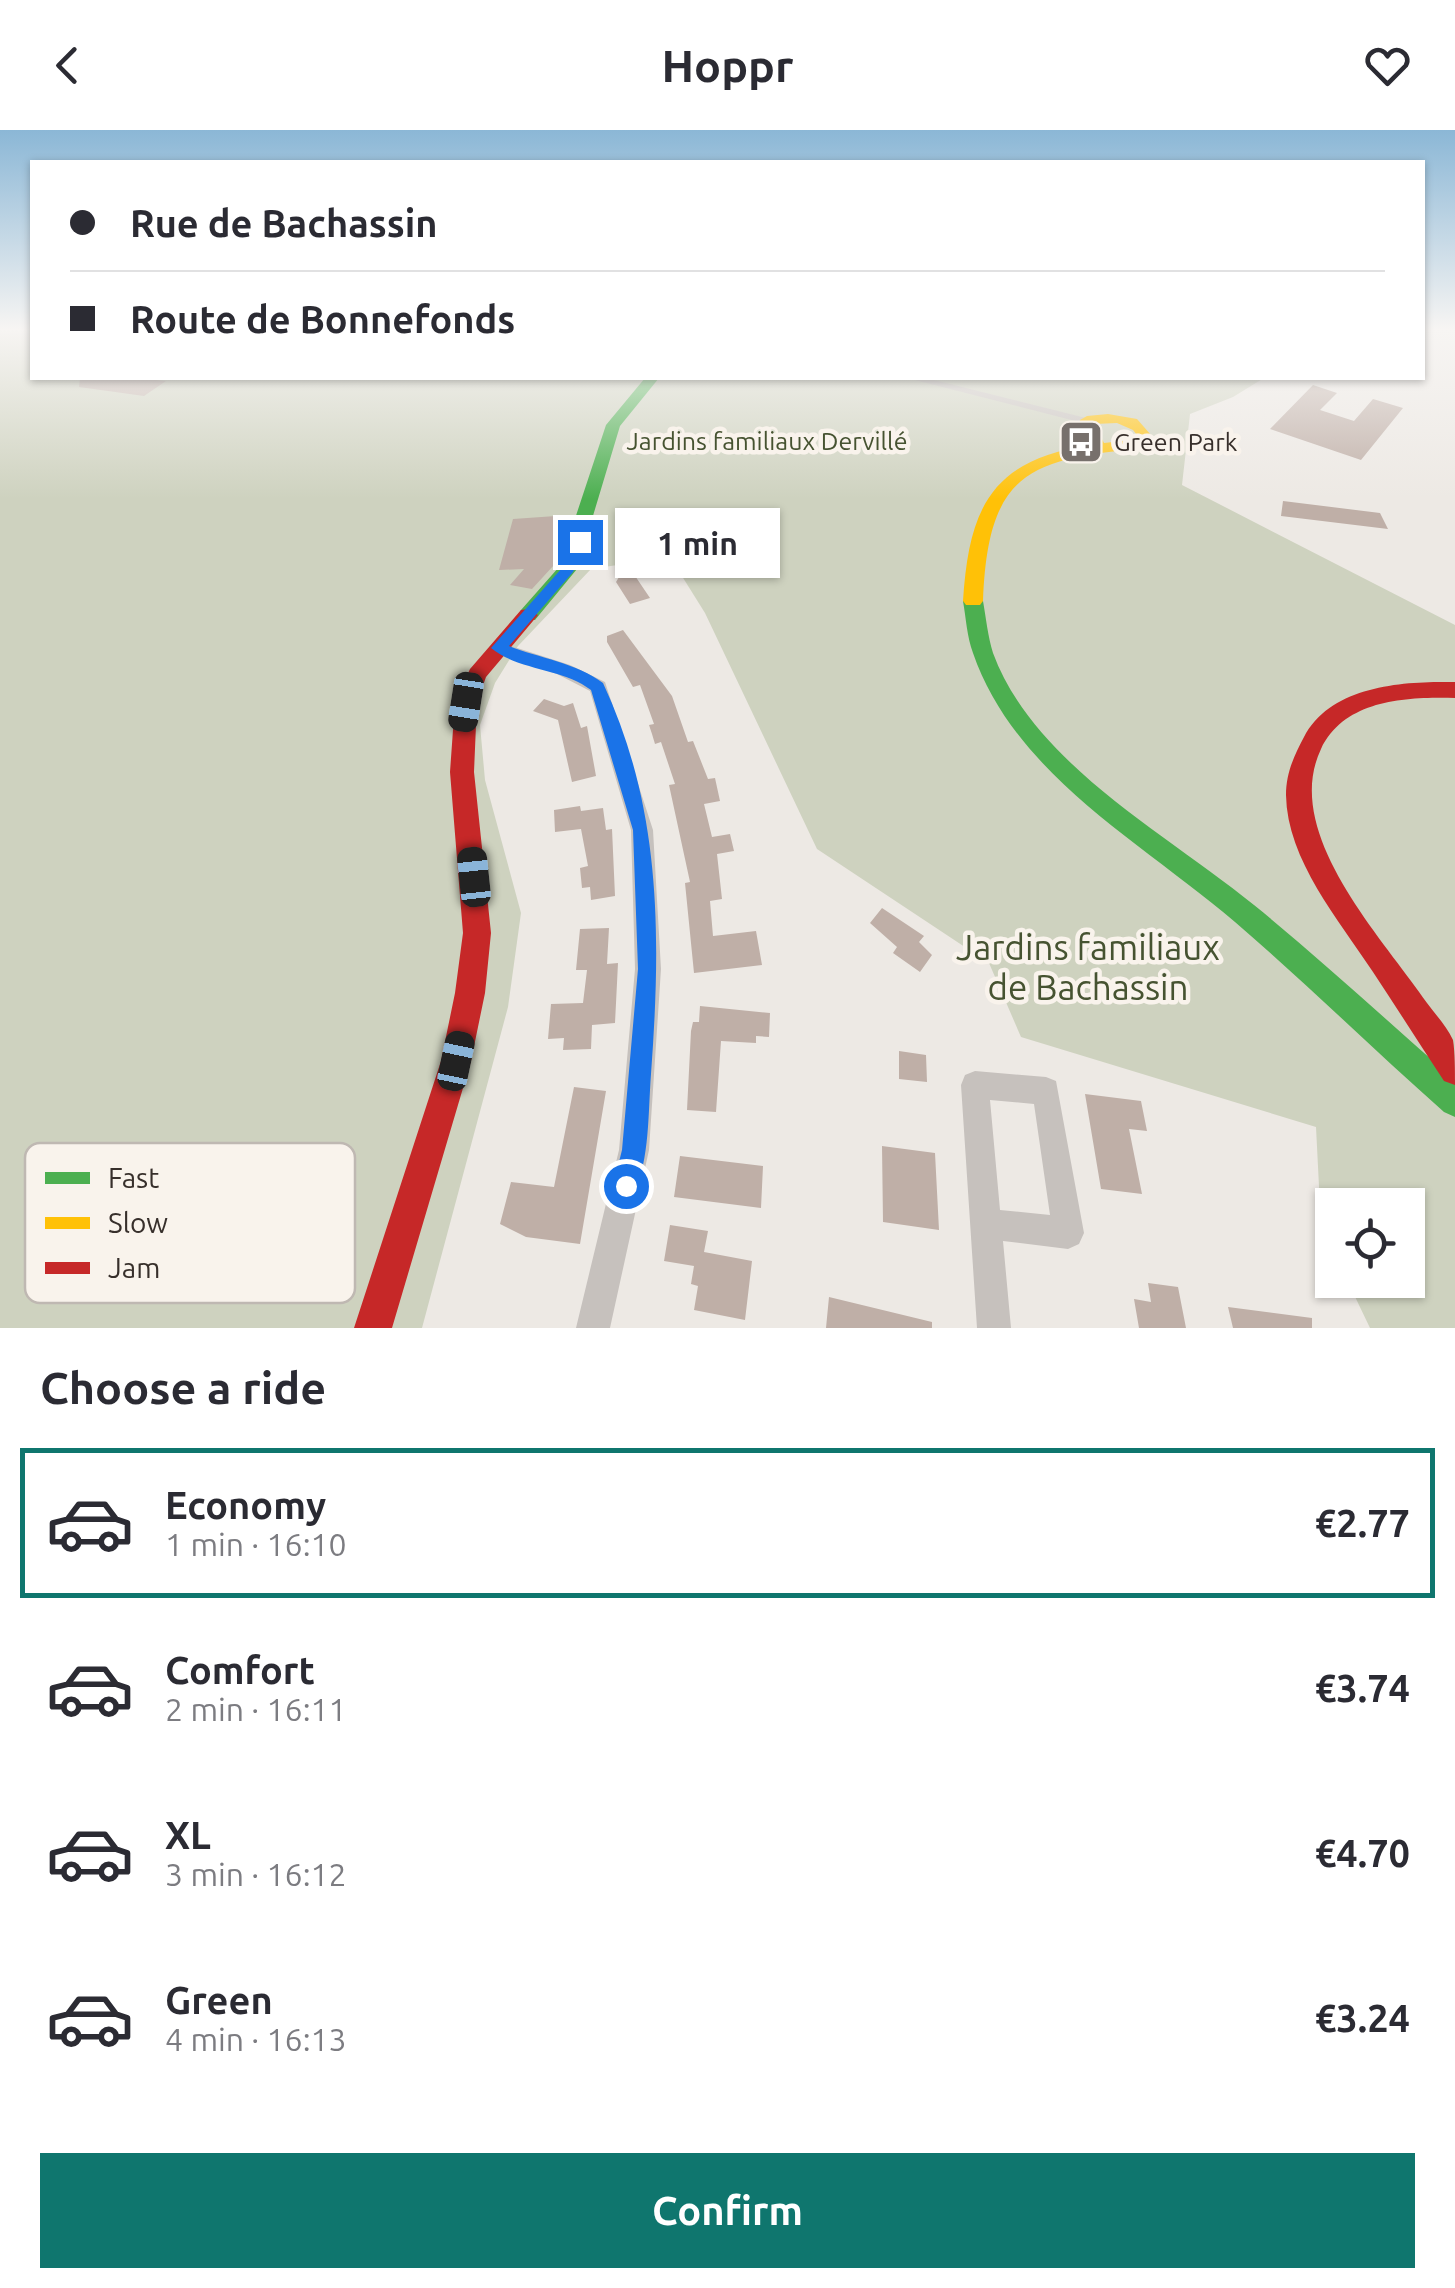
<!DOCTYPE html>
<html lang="en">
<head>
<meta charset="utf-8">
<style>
	:root { --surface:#fff; --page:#f7f7f7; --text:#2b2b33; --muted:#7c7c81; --line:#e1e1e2; --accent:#0f766e }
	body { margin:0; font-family:Ubuntu,sans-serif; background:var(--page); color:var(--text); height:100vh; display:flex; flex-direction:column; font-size:38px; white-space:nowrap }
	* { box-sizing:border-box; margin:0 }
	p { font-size:32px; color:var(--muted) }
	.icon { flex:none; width:55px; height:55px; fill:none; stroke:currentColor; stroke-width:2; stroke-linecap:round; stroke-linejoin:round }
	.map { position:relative; height:1198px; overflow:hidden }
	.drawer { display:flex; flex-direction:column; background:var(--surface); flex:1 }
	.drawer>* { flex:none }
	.guide { position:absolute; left:30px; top:30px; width:1395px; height:220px; border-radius:0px; box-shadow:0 2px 8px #0004; display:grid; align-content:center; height:220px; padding:0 40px; background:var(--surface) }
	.controls { position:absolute; left:1315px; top:1058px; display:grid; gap:20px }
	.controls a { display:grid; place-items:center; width:110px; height:110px; border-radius:0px; background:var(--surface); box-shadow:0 2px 8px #0004; font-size:50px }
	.end { position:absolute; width:45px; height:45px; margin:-22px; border:12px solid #1a73e8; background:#fff; box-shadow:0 0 0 5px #fff }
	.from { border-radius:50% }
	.bubble { position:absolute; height:70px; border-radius:0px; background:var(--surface); box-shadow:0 2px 8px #0004; font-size:32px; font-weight:700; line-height:70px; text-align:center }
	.car { position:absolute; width:30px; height:60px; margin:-30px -15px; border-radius:12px; box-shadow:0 0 8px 2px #0007; background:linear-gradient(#222 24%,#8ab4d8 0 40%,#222 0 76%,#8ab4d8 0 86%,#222 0) }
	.guide b { display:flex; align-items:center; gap:35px; height:95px; font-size:38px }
	.guide b+b { border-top:2px solid var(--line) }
	.guide i { width:25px; height:25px; background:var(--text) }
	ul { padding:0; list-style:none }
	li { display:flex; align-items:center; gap:30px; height:150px; margin:0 20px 15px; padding:0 20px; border:5px solid transparent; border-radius:0px }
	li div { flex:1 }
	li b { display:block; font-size:38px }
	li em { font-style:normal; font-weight:700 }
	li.on { border-color:var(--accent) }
	li>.icon { width:90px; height:90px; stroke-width:1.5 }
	h2 { padding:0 40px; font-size:45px; line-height:120px }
	.primary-button { display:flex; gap:20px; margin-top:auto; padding:20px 40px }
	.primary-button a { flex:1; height:115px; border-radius:0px; background:var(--accent); color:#fff; font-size:40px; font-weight:700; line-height:115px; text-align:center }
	header { display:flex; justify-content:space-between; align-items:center; height:130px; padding:0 40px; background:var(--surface); font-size:45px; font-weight:700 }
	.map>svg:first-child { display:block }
</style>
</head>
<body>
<header><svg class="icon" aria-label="back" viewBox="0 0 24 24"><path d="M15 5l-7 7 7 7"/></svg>Hoppr<svg class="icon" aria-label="heart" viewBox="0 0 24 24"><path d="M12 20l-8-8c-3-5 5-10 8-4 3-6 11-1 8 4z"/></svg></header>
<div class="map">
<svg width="1455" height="1198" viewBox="0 0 1455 1198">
	<rect width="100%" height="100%" fill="#ede9e4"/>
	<path fill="#ced2bf" d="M0,201H32V248H1264L1233,267L1190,284L1182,355L1455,495V1198H1370L1347,1150H1408V1075H1332V1120L1321,1096L1316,997L1021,907L989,833L817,719L705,483L670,427L591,439L518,516L495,553L480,595L485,650L521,783L508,877L422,1198H0Z"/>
	<path fill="#bfafa7" d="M80,248H137L166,251L144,266L79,257Z
		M1313,255L1337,263L1320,280L1354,291L1373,269L1403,278L1361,330L1270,299Z
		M1283,371L1380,383L1388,399L1281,386Z
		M570,385L554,435L532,459L510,455L524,439L499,440L513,389Z
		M627,434L650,468L630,474L616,452Z
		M623,500L672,566L688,612L693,611L708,649L715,648L720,671L704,674L712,707L730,704L734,721L717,724L722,769L710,771L713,806L756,801L762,835L694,843L685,753L690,752L669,655L675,654L661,612L655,614L652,604L649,595L654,594L640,555L633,557L607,512V506Z
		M544,569L564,576L573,573L581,598L587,596L596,646L572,652L558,590L533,581Z
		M580,676L581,681L603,678L606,700L612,699L615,766L591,770L590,757L582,758L580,738L588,736L581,699L555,702L554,680Z
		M882,778L924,806L919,812L932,825L920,842L893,823L897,817L870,793Z
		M609,798L607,834L618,833L615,893L592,895L591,919L563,920L564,908L548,909L551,874L583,873L587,840H576L580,799Z
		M700,876L770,883L769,907L756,906V913L721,911L716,982L687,980L691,901L693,892H699Z
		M899,921L926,925L927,952L899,949Z
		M574,957L606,961L580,1114L526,1107L500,1094L511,1052L554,1057Z
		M1085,964L1141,971L1147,1001L1129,999L1142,1064L1101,1059Z
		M882,1016L935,1023L939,1100L883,1092Z
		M680,1026L763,1036L761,1078L674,1067Z
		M670,1095L708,1101L704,1122L752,1131L745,1190L694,1180L698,1156L691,1154L694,1136L664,1131Z
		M1148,1153L1178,1157L1186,1198H1139L1134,1169L1151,1172Z
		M829,1167L932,1192V1198H826Z
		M1228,1177L1312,1188V1198H1233Z"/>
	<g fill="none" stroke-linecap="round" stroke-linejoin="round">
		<path fill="#c6c1bd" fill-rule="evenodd" d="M907,248H926L1094,290L1087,294Z
			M499,512L570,535L605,552L653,700L661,839L649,1020L610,1198H576L619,1020L635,839L631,700L590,561L557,544L493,522L490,518L493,514Z
			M975,941L1046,947L1056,951L1084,1103L1079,1114L1068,1119L1003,1111L1011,1198H977L961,955L965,945ZM990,970L1034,974L1050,1085L1000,1080Z"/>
		<path fill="#4caf50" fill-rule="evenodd" d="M645,248H659L620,296L577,439L535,490H521L518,485L521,480L559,437L606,295Z
			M973,465L983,471C986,488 988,507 993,523C1034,634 1167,704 1254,775C1323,831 1388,892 1455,950V987L1444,982C1374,920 1307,854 1235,792C1143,713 1015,645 973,523C967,507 966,488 963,471Z"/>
		<path fill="#ffc107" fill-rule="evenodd" d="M1108,284L1137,289L1158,313L1150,318C1029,328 988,341 983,471L980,475H966L963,471C969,378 991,330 1090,315L1079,299L1080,290L1087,286ZM1117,293L1133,300L1140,309L1104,313L1094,294Z"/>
		<path fill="#c62828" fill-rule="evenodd" d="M528,479L538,485L486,547L477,572L474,642L491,803L485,863L471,931L392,1198H354L441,931L455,863L463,803L450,642L455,572L470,539L521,480Z
			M1455,552V568C1407,567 1345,569 1321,619C1281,703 1382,807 1427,873C1436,885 1447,897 1453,910C1455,922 1455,942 1455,955L1444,951C1420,915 1397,878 1373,842C1339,790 1287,730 1286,665C1286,643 1294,626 1304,607C1331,555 1404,551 1455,552Z"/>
	</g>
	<linearGradient id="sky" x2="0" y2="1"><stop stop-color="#8bb7d6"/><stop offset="0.54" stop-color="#f7f5f3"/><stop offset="1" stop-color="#f7f5f3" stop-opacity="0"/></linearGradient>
	<rect width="1455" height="369" fill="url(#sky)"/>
	<path fill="#1a73e8" d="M575,410L586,412L573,442L509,516C539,528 577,533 603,553C662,679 661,808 651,944C648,984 650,1027 634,1065L626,1068L617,1065L613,1056L622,1020L638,839L633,700L591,560C563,538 519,541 491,518L562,438Z"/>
	<defs>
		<symbol id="bus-square" viewBox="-11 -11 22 22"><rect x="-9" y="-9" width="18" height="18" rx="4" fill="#77706c" stroke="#f9f3ec"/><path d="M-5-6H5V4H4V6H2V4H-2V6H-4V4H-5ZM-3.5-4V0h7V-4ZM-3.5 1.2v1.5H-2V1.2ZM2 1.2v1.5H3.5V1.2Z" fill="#fff"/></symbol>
	</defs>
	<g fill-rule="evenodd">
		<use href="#bus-square" x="1056" y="287" width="50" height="50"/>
	</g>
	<g text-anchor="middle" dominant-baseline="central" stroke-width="9" stroke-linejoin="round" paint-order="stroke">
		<g font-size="25" fill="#465331" stroke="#f9f3ec">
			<text x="767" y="311">Jardins familiaux Dervillé</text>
		</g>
		<g font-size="25" fill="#372f2b" stroke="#f9f3ec" text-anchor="start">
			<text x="1114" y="312">Green Park</text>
		</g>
		<g font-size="35" fill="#465331" stroke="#f9f3ec">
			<text x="1088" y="817">Jardins familiaux<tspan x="1088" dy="40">de Bachassin</tspan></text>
		</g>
	</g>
	<rect x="25" y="1013" width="330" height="160" rx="15" fill="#f9f3ec" stroke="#bfb8b2" stroke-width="2.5"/>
	<rect x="45" y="1042" width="45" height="12" fill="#4caf50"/>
	<rect x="45" y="1087" width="45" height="12" fill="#ffc107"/>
	<rect x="45" y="1132" width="45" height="12" fill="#c62828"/>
	<g font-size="28" fill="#372f2b">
		<text x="108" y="1058">Fast</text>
		<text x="108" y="1103">Slow</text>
		<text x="108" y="1148">Jam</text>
	</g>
</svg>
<div class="controls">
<a><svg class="icon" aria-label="locate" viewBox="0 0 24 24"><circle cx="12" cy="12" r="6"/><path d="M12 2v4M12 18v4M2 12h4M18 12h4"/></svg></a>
</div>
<i class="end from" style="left:626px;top:1056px"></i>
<i class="end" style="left:580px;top:412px"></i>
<div class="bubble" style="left:615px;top:378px;width:165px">1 min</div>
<i class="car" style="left:466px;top:572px;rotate:189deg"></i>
<i class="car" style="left:474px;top:747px;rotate:354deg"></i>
<i class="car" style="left:456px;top:931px;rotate:12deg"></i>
<div class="guide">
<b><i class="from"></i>Rue de Bachassin</b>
<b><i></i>Route de Bonnefonds</b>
</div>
</div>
<section class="drawer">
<h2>Choose a ride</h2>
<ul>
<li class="on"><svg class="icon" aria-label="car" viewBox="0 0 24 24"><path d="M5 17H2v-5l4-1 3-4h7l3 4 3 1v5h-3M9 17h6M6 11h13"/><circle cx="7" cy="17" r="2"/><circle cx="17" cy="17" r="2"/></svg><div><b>Economy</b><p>1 min · 16:10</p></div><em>€2.77</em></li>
<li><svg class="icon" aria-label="car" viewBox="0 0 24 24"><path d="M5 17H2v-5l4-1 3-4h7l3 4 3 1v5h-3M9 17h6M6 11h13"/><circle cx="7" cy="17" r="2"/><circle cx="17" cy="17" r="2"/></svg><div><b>Comfort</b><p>2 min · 16:11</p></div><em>€3.74</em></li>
<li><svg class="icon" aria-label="car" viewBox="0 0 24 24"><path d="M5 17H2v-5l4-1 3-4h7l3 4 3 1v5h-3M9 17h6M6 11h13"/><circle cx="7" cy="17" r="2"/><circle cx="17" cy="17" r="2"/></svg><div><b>XL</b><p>3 min · 16:12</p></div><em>€4.70</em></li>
<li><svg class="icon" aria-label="car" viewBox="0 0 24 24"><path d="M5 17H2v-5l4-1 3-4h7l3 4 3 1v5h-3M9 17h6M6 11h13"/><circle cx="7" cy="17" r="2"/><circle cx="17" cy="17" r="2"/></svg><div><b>Green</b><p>4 min · 16:13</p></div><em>€3.24</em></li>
</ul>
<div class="primary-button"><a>Confirm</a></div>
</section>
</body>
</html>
